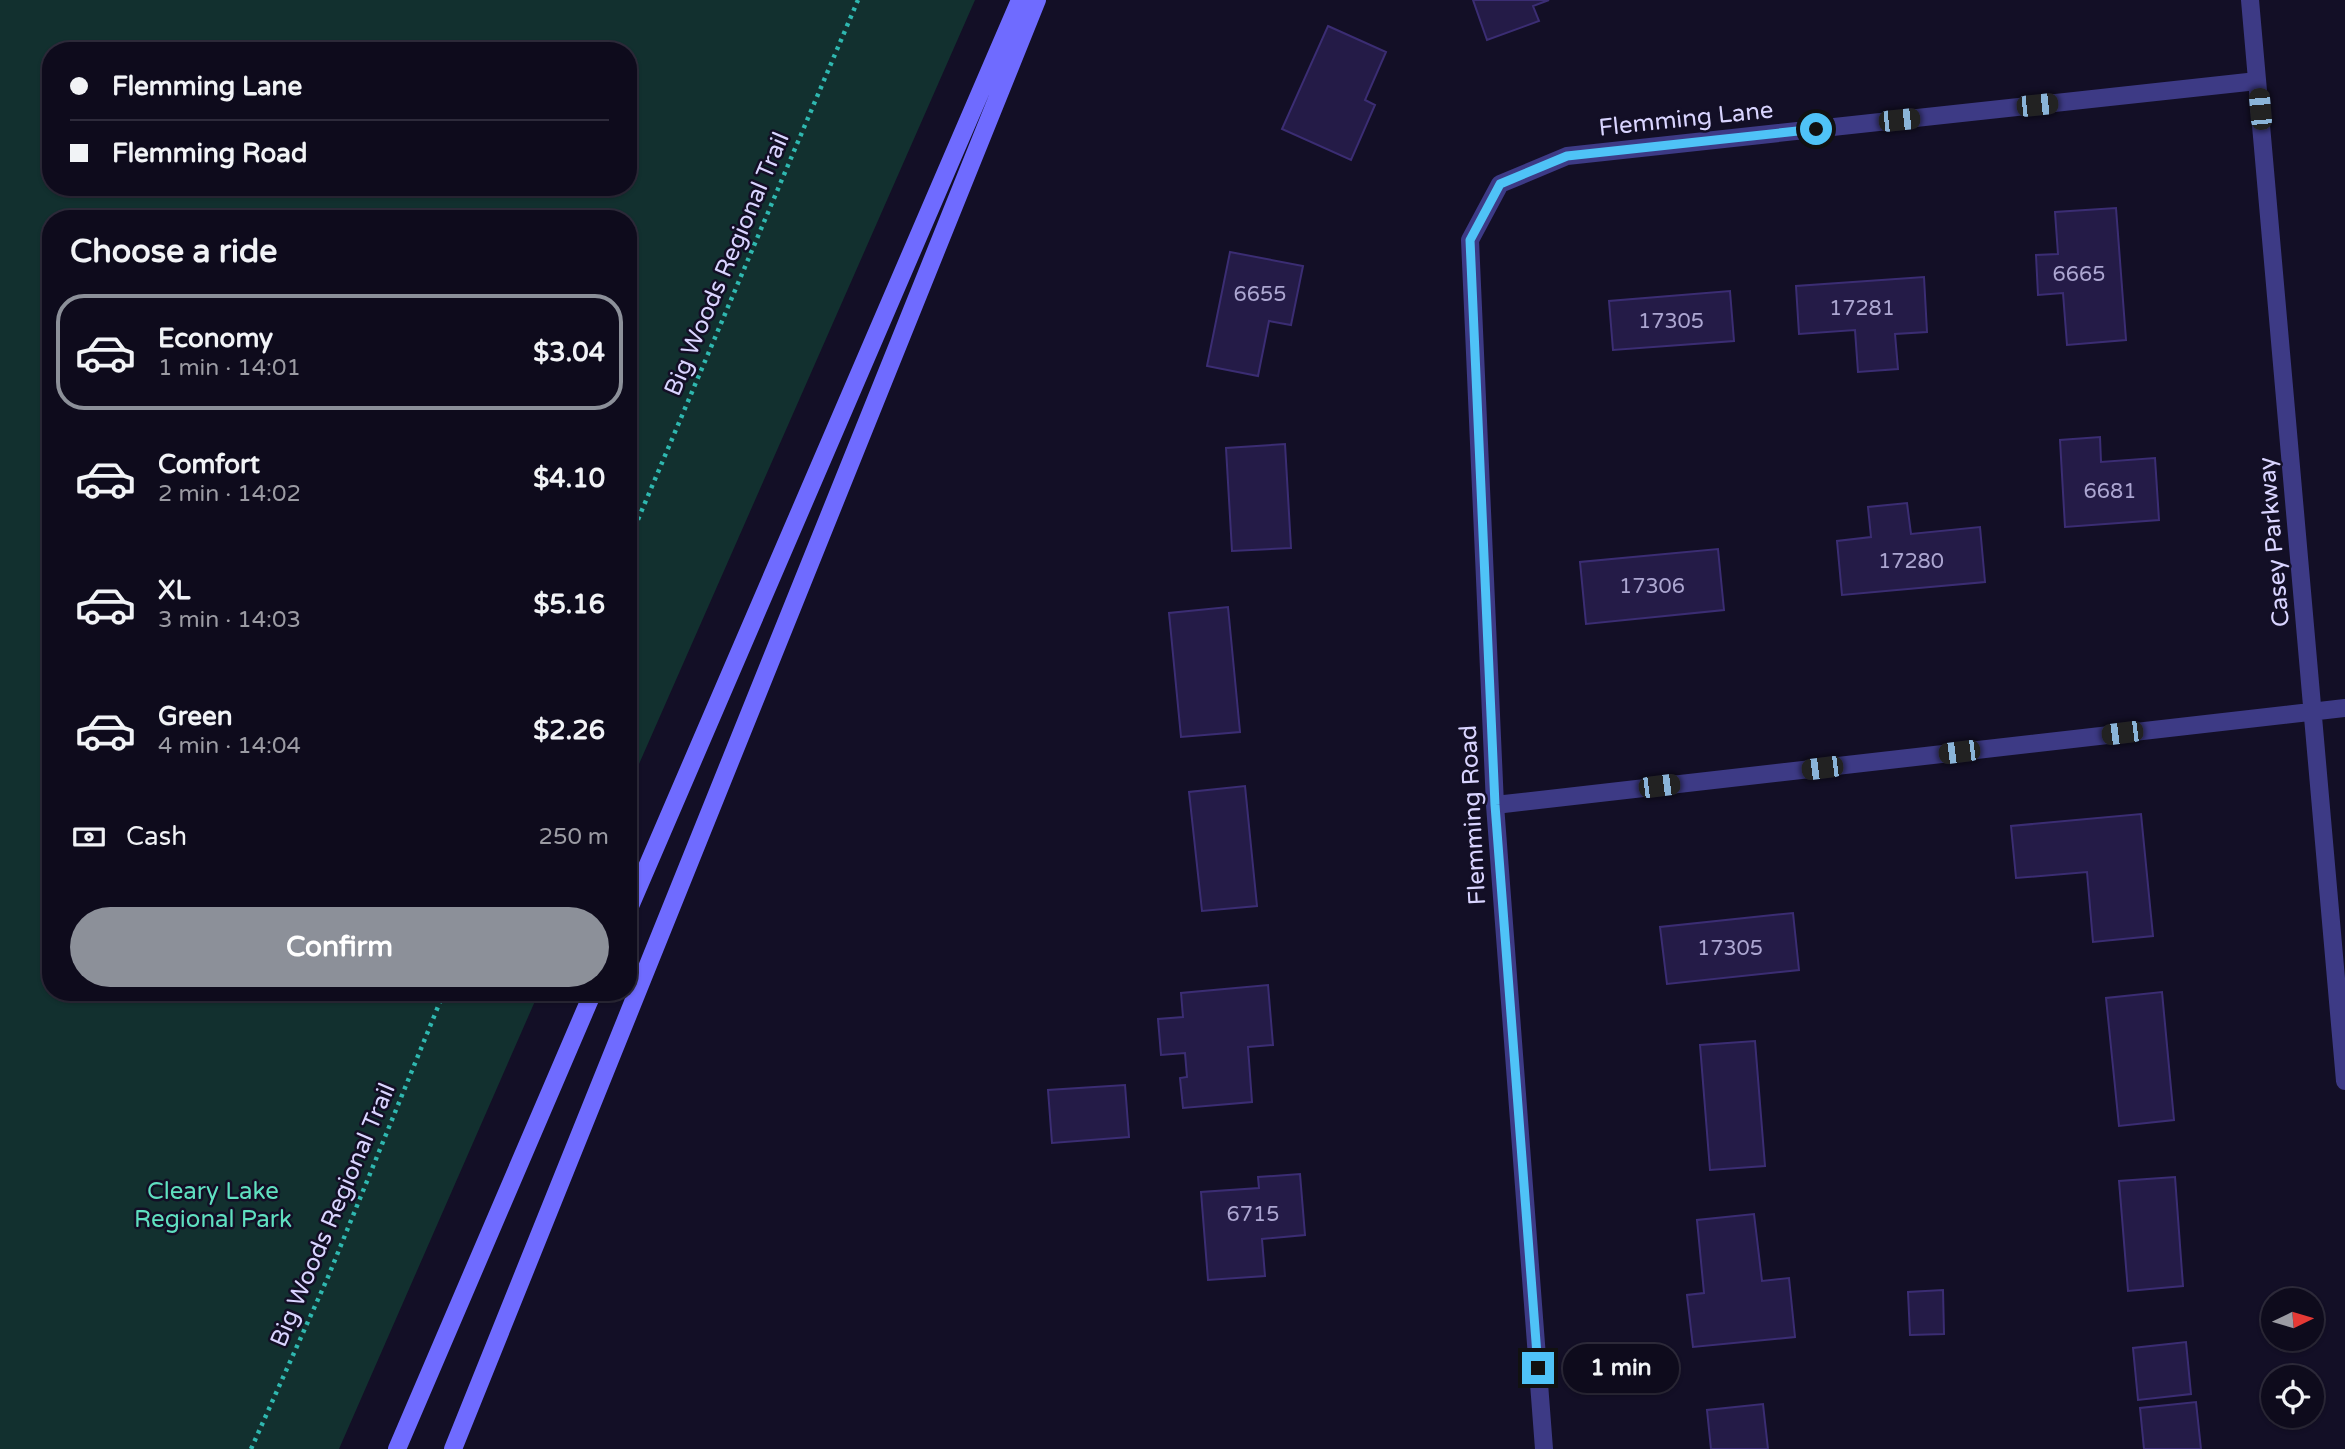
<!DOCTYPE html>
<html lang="en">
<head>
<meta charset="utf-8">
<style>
	:root { --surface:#0e0b1c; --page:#1c1929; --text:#f1f3f6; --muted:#9b9ba3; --line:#2e2b3b; --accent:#8c9099 }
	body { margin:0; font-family:"Varela Round",sans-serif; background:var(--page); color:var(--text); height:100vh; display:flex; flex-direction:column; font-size:26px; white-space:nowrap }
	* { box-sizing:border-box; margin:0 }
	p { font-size:23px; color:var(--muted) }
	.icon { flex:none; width:38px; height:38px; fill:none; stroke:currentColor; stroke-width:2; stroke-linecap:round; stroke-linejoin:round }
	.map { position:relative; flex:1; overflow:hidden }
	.sheet { position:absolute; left:42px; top:210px; width:595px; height:791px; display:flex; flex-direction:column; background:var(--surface); border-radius:28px; box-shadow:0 2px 5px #0004,0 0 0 2px var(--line) }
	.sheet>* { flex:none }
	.top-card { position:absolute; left:42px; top:42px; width:595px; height:154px; border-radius:28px; box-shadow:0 2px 5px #0004,0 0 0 2px var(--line); display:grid; align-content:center; height:154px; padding:0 28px; background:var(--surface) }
	.needle { width:46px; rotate:85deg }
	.controls { position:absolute; left:2261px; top:1288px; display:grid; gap:14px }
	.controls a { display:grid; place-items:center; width:63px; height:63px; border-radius:50%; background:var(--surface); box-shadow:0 2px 5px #0004,0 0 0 2px var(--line); font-size:35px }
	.end { position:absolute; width:32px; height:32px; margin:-16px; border:9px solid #4fc3f7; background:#111; box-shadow:0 0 0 4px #111 }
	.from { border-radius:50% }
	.bubble { position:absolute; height:49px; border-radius:24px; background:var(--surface); box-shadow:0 2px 5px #0004,0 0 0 2px var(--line); font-size:23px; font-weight:700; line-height:49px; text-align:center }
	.car { position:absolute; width:21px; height:42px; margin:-21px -10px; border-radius:9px; box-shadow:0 0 5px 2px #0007; background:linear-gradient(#222 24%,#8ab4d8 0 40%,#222 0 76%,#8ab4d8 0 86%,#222 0) }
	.top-card b { display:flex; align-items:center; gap:24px; height:66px; font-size:26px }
	.top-card b+b { border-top:2px solid var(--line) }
	.top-card i { width:18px; height:18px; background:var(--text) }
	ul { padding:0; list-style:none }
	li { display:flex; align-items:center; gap:21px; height:116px; margin:0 14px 10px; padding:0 14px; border:4px solid transparent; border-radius:28px }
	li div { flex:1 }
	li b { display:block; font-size:26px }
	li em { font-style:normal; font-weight:700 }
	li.on { border-color:var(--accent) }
	li>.icon { width:63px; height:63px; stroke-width:1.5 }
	h2 { padding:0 28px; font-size:32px; line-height:84px }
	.pay { display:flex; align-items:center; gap:18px; height:77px; padding:0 28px; font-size:26px }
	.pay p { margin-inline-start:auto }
	.action { display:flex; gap:14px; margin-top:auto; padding:14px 28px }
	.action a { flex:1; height:80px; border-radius:42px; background:var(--accent); color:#fff; font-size:28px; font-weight:700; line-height:80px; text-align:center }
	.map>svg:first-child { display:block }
</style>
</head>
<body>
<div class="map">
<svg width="2345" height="1449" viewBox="0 0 2345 1449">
	<rect width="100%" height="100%" fill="#130f26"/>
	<path fill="#12302f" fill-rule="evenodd" d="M0,0H975L628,789V219H51V992H539L339,1449H0ZM51,51H628V187H51Z"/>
	<path fill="#241b47" stroke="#3b2d73" stroke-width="2" d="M1473,0H1549L1533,6L1539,21L1487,40Z
		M1328,26L1386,52L1365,100L1375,105L1351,160L1282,129Z
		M2116,208L2126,340L2067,345L2063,293L2038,295L2036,255L2058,254L2055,212Z
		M1230,252L1303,266L1291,325L1269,321L1258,376L1207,366Z
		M1924,277L1927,332L1895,334L1898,369L1858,372L1855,330L1799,334L1796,286Z
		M1730,291L1734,341L1613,350L1609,301Z
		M2100,437L2101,462L2155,458L2159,520L2065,527L2060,440Z
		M1285,444L1291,548L1232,551L1226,448Z
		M1907,503L1911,534L1980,527L1985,582L1842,595L1837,541L1871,537L1868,507Z
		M1718,549L1724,610L1586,624L1580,562Z
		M1228,607L1240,732L1181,737L1169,613Z
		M1245,786L1257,906L1202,911L1189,792Z
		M2141,814L2153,936L2093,942L2087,872L2016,878L2011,826Z
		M1793,913L1799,970L1667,984L1660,927Z
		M1268,985L1273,1045L1248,1047L1252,1102L1183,1108L1180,1078L1187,1077L1185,1053L1161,1055L1158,1019L1183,1017L1181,993Z
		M2162,992L2174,1120L2119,1126L2106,998Z
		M1755,1041L1765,1166L1710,1170L1700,1045Z
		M1125,1085L1129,1137L1052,1143L1048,1090Z
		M1300,1174L1305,1235L1262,1239L1265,1276L1208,1280L1201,1192L1259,1188L1258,1177Z
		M2175,1177L2183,1286L2128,1291L2119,1181Z
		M1754,1214L1762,1281L1789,1278L1795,1337L1693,1347L1687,1295L1704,1293L1697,1220Z
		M1943,1290L1944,1334L1910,1335L1908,1292Z
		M2186,1342L2191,1394L2138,1400L2133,1348Z
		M2196,1402L2201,1449H2144L2140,1408Z
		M1763,1404L1768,1449H1711L1707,1410Z"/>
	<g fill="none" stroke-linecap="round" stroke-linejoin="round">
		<path stroke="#2fb8b0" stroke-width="4.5" stroke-dasharray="3.5 5" stroke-linecap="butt" d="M628,543L858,0
			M251,1449L328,1277L444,992"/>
		<path stroke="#3d3a85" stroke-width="18" d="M2250,0L2345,1081
			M1495,805L2345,708
			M1544,1449L1495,805L1470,240L1500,184L1567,156L2257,81"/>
		<path stroke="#6f6bff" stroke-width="18" d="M628,911L1020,0
			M397,1449L593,992
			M453,1449L1037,0"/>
	</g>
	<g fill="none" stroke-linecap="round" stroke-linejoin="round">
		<path stroke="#4fc3f7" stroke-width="9" d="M1538,1368L1495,805L1470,240L1500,184L1567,156L1816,129"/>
	</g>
	<g text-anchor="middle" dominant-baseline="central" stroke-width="5" stroke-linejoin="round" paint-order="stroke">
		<g font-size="21" fill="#aca6d1">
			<text x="2079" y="274">6665</text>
			<text x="1260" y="294">6655</text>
			<text x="1862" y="308">17281</text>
			<text x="1671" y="321">17305</text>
			<text x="2110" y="491">6681</text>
			<text x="1911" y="561">17280</text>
			<text x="1652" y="586">17306</text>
			<text x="1730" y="948">17305</text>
			<text x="1253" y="1214">6715</text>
		</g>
		<g font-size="24" fill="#d9d4ff" stroke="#130f26">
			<text transform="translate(1686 119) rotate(-6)">Flemming Lane</text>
			<text transform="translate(727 264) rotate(-67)">Big Woods Regional Trail</text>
			<text transform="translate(2274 542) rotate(-95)">Casey Parkway</text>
			<text transform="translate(1473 815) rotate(-93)">Flemming Road</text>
			<text transform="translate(333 1215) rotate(-67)">Big Woods Regional Trail</text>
		</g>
		<g font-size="24" fill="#5fe0c0" stroke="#130f26">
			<text x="213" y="1191">Cleary Lake<tspan x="213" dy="28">Regional Park</tspan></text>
		</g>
	</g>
</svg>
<div class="controls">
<a><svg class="needle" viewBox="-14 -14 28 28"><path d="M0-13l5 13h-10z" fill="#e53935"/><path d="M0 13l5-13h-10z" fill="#9b9ba3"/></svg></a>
<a><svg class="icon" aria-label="locate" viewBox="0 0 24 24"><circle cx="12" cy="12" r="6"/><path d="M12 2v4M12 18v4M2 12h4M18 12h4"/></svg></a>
</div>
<i class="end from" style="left:1816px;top:129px"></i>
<i class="end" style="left:1538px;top:1368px"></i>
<div class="bubble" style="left:1563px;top:1344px;width:116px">1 min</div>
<i class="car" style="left:2037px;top:105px;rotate:84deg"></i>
<i class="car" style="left:2260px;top:109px;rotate:355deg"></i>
<i class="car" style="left:1899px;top:120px;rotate:84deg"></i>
<i class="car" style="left:2122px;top:733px;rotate:263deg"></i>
<i class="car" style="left:1959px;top:752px;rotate:263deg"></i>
<i class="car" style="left:1822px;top:768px;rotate:263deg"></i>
<i class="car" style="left:1659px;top:786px;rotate:83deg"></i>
<div class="top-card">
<b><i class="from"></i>Flemming Lane</b>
<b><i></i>Flemming Road</b>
</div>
<section class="sheet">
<h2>Choose a ride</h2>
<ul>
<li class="on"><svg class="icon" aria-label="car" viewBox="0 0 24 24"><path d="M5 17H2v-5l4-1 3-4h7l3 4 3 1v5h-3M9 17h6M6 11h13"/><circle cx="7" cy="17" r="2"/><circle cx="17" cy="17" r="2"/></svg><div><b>Economy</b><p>1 min · 14:01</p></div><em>$3.04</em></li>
<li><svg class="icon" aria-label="car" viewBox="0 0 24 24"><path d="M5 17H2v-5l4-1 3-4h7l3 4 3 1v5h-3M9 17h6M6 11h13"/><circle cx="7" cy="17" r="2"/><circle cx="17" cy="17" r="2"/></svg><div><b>Comfort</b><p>2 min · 14:02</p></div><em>$4.10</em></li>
<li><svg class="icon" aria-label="car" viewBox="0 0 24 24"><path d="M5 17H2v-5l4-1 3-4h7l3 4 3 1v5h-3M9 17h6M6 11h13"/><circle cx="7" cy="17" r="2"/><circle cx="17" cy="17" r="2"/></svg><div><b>XL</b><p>3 min · 14:03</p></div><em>$5.16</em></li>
<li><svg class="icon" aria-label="car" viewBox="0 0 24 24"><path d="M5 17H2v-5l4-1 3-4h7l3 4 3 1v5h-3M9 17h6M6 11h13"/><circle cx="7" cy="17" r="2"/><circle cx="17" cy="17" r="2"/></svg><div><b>Green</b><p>4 min · 14:04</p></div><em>$2.26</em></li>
</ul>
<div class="pay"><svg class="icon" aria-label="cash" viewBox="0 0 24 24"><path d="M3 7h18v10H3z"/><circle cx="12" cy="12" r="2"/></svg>Cash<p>250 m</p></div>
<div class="action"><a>Confirm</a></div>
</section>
</div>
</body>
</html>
